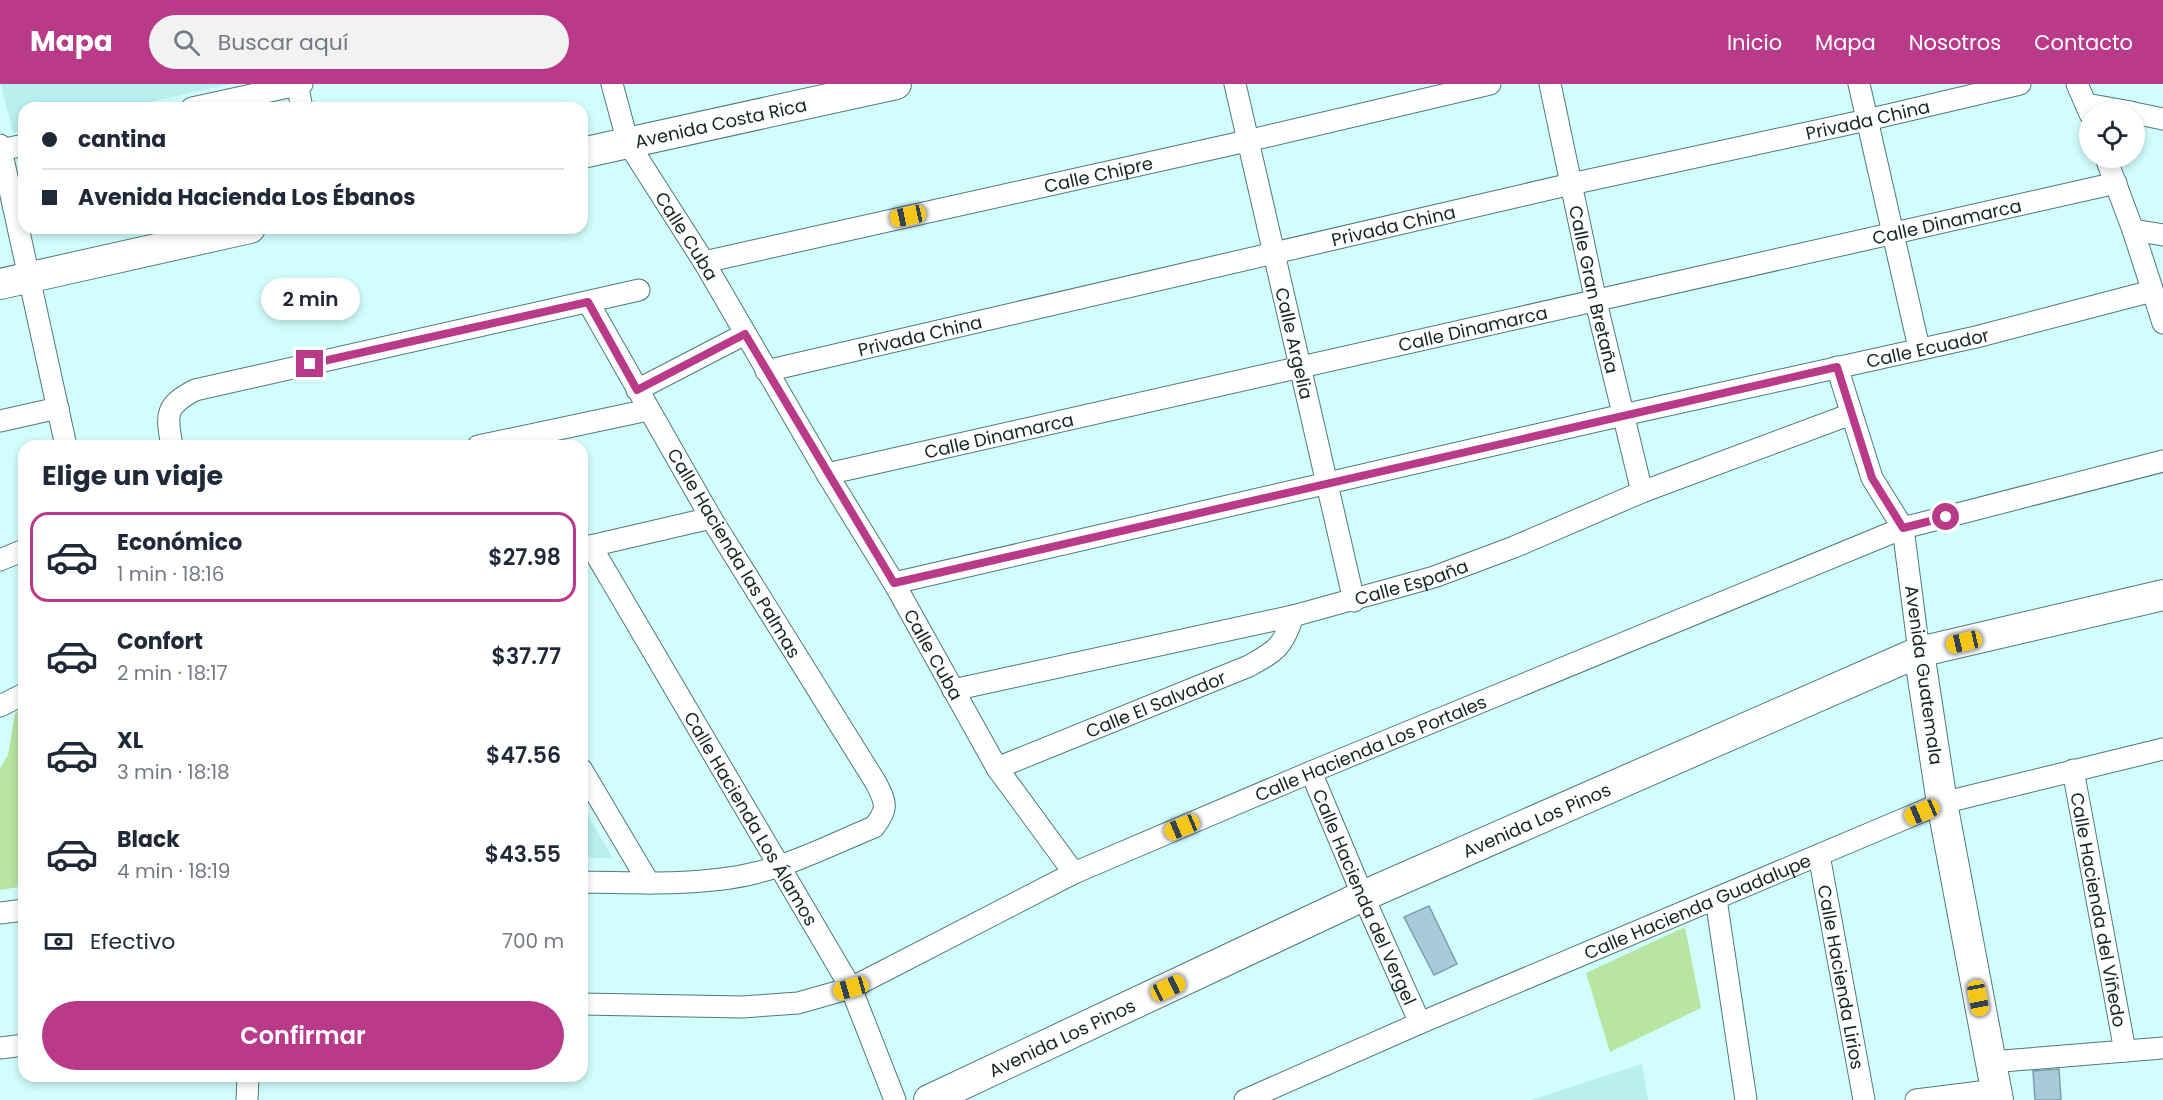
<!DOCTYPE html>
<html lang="es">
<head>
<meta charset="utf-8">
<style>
	:root { --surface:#fff; --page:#f2f2f3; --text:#1f2937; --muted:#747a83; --line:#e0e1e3; --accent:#b93a88 }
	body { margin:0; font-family:Poppins,sans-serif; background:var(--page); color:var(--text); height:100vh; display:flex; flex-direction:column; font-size:22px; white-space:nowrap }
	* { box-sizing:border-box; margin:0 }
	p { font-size:20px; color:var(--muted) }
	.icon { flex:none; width:33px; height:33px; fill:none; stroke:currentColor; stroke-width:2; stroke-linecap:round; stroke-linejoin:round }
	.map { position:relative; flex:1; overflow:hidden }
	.panel { position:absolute; left:18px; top:356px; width:570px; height:642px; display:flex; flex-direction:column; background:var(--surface); border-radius:18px; box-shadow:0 3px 9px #0003 }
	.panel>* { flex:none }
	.guide { position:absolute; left:18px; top:18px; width:570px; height:132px; border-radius:18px; box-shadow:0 3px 9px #0003; display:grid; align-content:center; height:132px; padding:0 24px; background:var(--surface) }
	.fabs { position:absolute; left:2079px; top:18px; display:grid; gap:12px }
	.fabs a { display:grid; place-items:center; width:66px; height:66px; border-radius:50%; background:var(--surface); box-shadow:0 3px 9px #0003; font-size:30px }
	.end { position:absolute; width:27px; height:27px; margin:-14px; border:8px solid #b93a88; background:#fff; box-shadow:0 0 0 3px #fff }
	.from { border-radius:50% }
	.bubble { position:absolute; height:42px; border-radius:21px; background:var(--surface); box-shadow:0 3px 9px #0003; font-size:20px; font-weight:600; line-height:42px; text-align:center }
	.car { position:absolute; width:18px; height:36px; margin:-18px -9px; border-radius:8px; box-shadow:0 0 4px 2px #0007; background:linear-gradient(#f5c518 24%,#345 0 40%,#f5c518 0 76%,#345 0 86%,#f5c518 0) }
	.guide b { display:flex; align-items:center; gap:21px; height:57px; font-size:22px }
	.guide b+b { border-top:2px solid var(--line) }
	.guide i { width:15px; height:15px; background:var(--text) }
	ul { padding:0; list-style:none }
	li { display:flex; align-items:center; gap:18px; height:90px; margin:0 12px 9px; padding:0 12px; border:3px solid transparent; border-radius:18px }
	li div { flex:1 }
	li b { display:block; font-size:22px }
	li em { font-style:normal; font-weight:600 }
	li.on { border-color:var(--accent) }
	li>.icon { width:54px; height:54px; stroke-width:1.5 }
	h2 { padding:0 24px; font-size:27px; line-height:72px }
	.pay { display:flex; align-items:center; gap:15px; height:66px; padding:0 24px; font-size:22px }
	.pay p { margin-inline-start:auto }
	.button { display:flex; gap:12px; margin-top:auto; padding:12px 24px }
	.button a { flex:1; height:69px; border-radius:36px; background:var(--accent); color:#fff; font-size:24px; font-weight:600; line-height:69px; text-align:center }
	header { display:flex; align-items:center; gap:36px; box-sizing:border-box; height:84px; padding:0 30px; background:var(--accent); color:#fff }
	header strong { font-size:28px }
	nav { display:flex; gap:33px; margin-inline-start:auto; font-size:21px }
	.search { width:420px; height:54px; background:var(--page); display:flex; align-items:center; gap:15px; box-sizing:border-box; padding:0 21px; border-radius:33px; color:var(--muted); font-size:22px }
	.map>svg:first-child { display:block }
</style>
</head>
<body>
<header>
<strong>Mapa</strong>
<div class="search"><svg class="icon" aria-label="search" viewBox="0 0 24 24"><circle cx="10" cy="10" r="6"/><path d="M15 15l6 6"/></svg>Buscar aquí</div>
<nav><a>Inicio</a><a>Mapa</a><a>Nosotros</a><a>Contacto</a></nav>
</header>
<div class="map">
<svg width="2163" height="1016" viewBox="0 0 2163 1016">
	<rect width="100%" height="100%" fill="#d1fdfc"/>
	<path fill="#baefef" d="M1,0H230L124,24H24V47L13,49Z
		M582,722L613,774H582Z
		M1642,980L1648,1016H1531Z"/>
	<path fill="#b8e5a2" d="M24,624V802L0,806V684L8,671L15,629Z
		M1685,843L1701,924L1610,968L1586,889Z"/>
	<path fill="#a7cbdb" stroke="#7c9fae" stroke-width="1.5" d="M1429,822L1457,880L1434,891L1404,833Z
		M2059,985L2061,1016H2035L2033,987Z"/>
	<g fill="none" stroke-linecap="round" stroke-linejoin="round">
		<defs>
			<g id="street">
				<path d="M297,0L302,24"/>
				<path id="s1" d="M612,0L628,59L704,178L827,390L894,499L997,684L1074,789"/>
				<path id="s2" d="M1235,0L1354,517"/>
				<path id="s3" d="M1550,0L1596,218L1642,408"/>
				<path d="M1859,0L1919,264"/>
				<path d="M2077,0L2090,30"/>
				<path d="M2086,20L2131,28"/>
				<path d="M192,24L302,0"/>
				<path d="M2134,29L2163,35"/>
				<path d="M0,61L66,362"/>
				<path d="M0,66L24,61"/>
				<path d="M2106,74L2133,146L2163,239"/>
				<path d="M2133,146L2163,151"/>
				<path id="s4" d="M704,178L1247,57L1490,0"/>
				<path d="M1837,283L1872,394L1903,444L1919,568"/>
				<path id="s5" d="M766,287L1571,100L1867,36L2020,0"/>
				<path d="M637,306L745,250"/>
				<path d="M0,337L58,324"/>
				<path d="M172,362C166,330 165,322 195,306L639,206"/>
				<path d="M478,362L648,326"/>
				<path id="s6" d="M827,390L2116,99"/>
				<path id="s7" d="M591,462L851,904L895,1016"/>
				<path d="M582,464L711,434"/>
				<path d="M0,476L24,466"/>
				<path id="s8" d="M894,499L1623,331L1976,253L2152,207"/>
				<path id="s9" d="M953,606L1293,532L1434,493L1514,463L1642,408L1851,330"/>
				<path d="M0,622L24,610"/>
				<path id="s10" d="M997,684L1249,582C1276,567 1283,563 1293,532"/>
				<path d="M582,686L649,799"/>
				<path id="s11" d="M2073,686L2125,967"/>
				<path id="s12" d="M1311,688L1363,812L1420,939"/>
				<path id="s13" d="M1819,771L1864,1016"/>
				<path d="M582,798C636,799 702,802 755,789C796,779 835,759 874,743C889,724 886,719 876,699L711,434L588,218"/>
				<path d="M1716,815L1746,1016"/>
				<path d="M0,829L24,826"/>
				<path id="s14" d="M582,920L742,923L798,919L851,904L1074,789L1311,688L1903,444L2163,377"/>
				<path d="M0,964L24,961"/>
				<path d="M1990,978L2163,964"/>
				<path d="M247,1016L248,992"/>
				<path id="s15" d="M1245,1016L1420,939L1942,719L2163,665"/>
				<path d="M1916,1016L1996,1006"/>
			</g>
			<g id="secondary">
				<path id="s16" d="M582,69L896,0"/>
				<path d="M0,200L250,144"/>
				<path d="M1919,568L1942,719L1998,1016"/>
				<path id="s17" d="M929,1016L1363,812L1919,568L2163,511"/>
			</g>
		</defs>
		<use href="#street" stroke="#517979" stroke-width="23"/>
		<use href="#secondary" stroke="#517979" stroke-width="32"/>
		<use href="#street" stroke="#fff" stroke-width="21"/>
		<use href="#secondary" stroke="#fff" stroke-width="30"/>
	</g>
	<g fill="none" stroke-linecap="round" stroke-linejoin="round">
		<path stroke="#b93a88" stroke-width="8" d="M310,280L588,218L637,306L745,250L894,499L1837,283L1872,394L1903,444L1946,433"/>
	</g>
	<g text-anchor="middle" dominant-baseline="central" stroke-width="4.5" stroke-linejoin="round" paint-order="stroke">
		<g font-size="18" fill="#162626" stroke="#fff">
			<text stroke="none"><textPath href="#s5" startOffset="1130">Privada China</textPath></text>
			<text stroke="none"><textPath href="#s16" startOffset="142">Avenida Costa Rica</textPath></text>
			<text stroke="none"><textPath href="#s4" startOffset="404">Calle Chipre</textPath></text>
			<text stroke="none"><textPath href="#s6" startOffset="1148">Calle Dinamarca</textPath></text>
			<text stroke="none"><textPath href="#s5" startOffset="644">Privada China</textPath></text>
			<text stroke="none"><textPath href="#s1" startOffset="171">Calle Cuba</textPath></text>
			<text stroke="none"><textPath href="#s3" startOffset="210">Calle Gran Bretaña</textPath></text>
			<text stroke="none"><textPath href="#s6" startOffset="662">Calle Dinamarca</textPath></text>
			<text stroke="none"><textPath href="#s5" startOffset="158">Privada China</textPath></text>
			<text stroke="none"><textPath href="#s2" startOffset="266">Calle Argelia</textPath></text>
			<text stroke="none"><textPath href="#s8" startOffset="1060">Calle Ecuador</textPath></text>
			<text stroke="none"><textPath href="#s6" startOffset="176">Calle Dinamarca</textPath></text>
			<text transform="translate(734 469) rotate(59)">Calle Hacienda las Palmas</text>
			<text stroke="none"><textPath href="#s9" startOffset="471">Calle España</textPath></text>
			<text stroke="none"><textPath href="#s1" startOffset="657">Calle Cuba</textPath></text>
			<text transform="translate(1924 591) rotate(82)">Avenida Guatemala</text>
			<text stroke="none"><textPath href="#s10" startOffset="171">Calle El Salvador</textPath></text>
			<text stroke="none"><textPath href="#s14" startOffset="844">Calle Hacienda Los Portales</textPath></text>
			<text stroke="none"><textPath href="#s7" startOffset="316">Calle Hacienda Los Álamos</textPath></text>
			<text stroke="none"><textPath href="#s17" startOffset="669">Avenida Los Pinos</textPath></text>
			<text stroke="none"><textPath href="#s12" startOffset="136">Calle Hacienda del Vergel</textPath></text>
			<text stroke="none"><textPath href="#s15" startOffset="492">Calle Hacienda Guadalupe</textPath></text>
			<text stroke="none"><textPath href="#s11" startOffset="142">Calle Hacienda del Viñedo</textPath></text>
			<text stroke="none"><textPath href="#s13" startOffset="124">Calle Hacienda Lirios</textPath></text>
			<text stroke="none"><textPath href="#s17" startOffset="147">Avenida Los Pinos</textPath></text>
		</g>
	</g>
</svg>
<div class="fabs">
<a><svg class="icon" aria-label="locate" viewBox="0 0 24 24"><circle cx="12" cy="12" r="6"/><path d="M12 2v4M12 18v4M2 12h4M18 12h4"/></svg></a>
</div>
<i class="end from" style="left:1946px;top:433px"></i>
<i class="end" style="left:310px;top:280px"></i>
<div class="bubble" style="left:261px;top:194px;width:99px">2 min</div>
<i class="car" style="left:908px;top:132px;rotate:258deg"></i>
<i class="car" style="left:1964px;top:558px;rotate:257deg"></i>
<i class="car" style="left:1922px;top:728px;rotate:247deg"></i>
<i class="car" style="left:1182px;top:743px;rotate:247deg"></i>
<i class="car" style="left:851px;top:904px;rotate:254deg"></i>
<i class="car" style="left:1168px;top:904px;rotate:65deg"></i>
<i class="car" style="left:1978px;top:914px;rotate:169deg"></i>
<div class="guide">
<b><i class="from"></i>cantina</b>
<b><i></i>Avenida Hacienda Los Ébanos</b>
</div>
<section class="panel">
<h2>Elige un viaje</h2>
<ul>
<li class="on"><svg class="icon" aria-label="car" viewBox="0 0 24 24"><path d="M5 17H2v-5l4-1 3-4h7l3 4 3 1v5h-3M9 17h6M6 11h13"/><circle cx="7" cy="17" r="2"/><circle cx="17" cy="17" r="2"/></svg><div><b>Económico</b><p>1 min · 18:16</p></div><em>$27.98</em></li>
<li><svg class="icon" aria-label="car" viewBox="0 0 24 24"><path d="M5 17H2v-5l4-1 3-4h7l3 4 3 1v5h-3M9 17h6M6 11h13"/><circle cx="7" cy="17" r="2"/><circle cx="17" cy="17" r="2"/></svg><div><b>Confort</b><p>2 min · 18:17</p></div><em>$37.77</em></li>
<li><svg class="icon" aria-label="car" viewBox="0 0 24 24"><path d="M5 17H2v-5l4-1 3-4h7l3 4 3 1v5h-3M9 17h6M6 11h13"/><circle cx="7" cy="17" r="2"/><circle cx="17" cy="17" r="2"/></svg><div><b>XL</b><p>3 min · 18:18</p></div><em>$47.56</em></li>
<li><svg class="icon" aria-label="car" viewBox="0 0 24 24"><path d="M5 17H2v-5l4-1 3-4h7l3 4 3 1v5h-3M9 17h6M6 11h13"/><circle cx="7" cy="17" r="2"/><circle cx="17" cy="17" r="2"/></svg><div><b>Black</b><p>4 min · 18:19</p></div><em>$43.55</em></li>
</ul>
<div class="pay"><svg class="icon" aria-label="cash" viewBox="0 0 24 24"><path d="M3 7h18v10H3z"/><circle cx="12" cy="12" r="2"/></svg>Efectivo<p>700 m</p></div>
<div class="button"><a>Confirmar</a></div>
</section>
</div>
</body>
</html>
